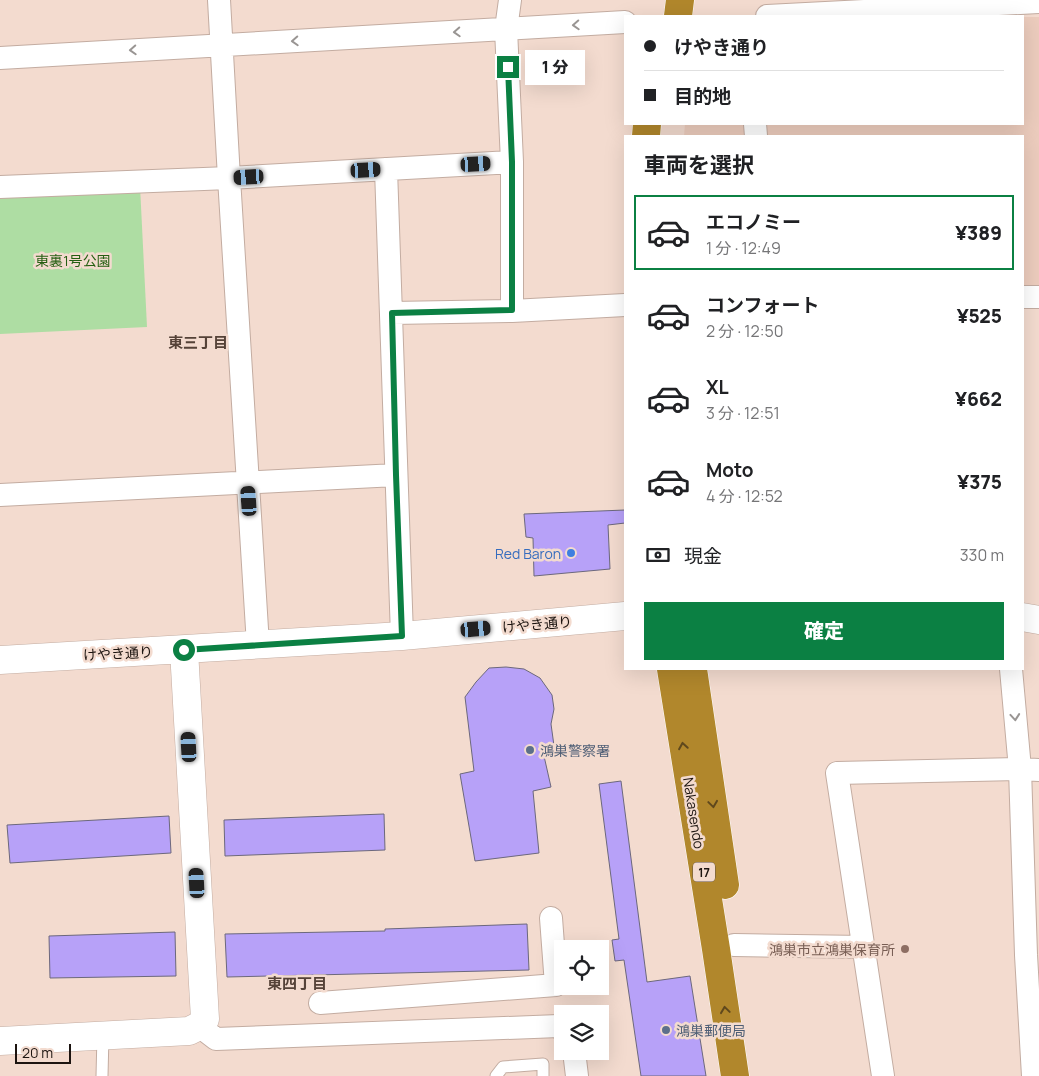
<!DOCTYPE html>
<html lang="ja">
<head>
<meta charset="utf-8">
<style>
	:root { --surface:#fff; --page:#f2f2f2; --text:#202124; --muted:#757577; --line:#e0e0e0; --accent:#0b8043 }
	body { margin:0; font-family:Manrope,"Noto Sans JP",sans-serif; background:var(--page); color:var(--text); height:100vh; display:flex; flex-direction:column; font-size:19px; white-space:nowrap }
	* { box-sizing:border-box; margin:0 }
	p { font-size:16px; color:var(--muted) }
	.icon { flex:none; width:28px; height:28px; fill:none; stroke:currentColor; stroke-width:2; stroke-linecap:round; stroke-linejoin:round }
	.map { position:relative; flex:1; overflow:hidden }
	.drawer { position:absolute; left:624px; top:135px; width:400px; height:535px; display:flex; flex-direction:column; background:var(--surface); border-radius:0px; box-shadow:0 5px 20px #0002 }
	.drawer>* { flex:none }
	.top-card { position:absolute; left:624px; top:15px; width:400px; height:110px; border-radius:0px; box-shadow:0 5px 20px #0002; display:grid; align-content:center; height:110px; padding:0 20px; background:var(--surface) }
	.buttons { position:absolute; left:554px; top:940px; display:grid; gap:10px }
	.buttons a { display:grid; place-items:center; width:55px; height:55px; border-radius:0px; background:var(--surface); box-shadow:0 5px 20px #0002; font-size:25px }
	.scale { position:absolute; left:15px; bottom:12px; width:56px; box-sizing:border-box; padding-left:5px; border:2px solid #1c1410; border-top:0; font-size:14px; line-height:18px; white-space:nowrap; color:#1c1410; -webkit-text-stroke:4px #f3dbcf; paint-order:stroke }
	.end { position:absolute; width:22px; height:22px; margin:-11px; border:6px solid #0b8043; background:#fff; box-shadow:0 0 0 2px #fff }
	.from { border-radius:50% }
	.bubble { position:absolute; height:35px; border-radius:0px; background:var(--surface); box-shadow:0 5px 20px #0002; font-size:16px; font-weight:800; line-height:35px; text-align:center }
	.car { position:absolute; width:15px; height:30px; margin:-15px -8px; border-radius:6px; box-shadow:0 0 4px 1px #0007; background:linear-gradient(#222 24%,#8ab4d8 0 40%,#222 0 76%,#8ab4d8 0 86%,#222 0) }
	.top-card b { display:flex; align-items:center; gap:18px; height:48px; font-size:19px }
	.top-card b+b { border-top:1px solid var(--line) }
	.top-card i { width:12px; height:12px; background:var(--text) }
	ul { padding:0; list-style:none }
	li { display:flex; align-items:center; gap:15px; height:75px; margin:0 10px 8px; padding:0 10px; border:2px solid transparent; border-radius:0px }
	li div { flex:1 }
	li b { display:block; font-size:19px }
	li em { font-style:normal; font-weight:800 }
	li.selected { border-color:var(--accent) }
	li>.icon { width:45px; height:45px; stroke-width:1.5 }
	h2 { padding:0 20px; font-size:22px; line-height:60px }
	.pay { display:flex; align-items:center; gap:12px; height:55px; padding:0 20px; font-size:19px }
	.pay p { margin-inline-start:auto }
	.action { display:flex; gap:10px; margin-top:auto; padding:10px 20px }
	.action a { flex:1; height:58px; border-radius:0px; background:var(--accent); color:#fff; font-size:20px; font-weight:800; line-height:58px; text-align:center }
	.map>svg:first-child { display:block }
</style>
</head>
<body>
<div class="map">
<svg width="1039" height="1076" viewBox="0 0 1039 1076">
	<rect width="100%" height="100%" fill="#f3dbcf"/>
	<path fill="#ecccbd" d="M1023,17H1039V287H1023L1022,136H684L685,124H1022Z"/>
	<path fill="#aedda3" d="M140,186L147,327L0,334V195Z"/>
	<path fill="#b7a1f8" stroke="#6c687c" d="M625,510V523L608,525L610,569L534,576L533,538L526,537L524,514Z
		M506,667L524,669L540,678L552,695L554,709L551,724L555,753L544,756L551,787L533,791L539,853L475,861L460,774L474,771L465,697L476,682L489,668Z
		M621,781L647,982L690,976L706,1076H641L624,960L615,961L612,940L619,939L599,784Z
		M384,814L385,850L225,856L224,820Z
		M169,816L171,853L10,863L7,825Z
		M527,924L529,970L227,977L225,934L385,931V929Z
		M175,932L176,976L50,978L49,936Z"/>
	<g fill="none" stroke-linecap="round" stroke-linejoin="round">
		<defs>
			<path id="lane" d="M102,1076L103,1035
				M496,1076L503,1067L543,1064V1076"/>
			<path id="street" d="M219,0L229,178L258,645
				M510,0L506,29L512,162V311
				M767,16L1039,2
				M0,58L625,22
				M755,124L756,136
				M386,169C392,325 396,480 402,636
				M0,187L229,178L512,162
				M1022,297H1039
				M392,313L512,311L625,305
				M0,495L396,475
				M1011,669L1020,769L1026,955L1033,1076
				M734,945L863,947
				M320,1003L556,985L551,918
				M199,1026L216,1039L559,1026L562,1030
				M574,1051L577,1076
				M883,1076L837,773L1020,769L1039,770"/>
			<path id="secondary" d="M1022,617L1039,620
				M0,660L402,636L625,616
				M0,1041L189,1031L199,1026L205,1019L184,650"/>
			<path id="highway" d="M678,16L680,0
				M646,136L647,124
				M671,669L716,949L735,1076
				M693,669L725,885"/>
		</defs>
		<use href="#lane" stroke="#c3aca1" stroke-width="13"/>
		<use href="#street" stroke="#c3aca1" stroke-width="24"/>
		<use href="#secondary" stroke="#c3aca1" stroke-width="29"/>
		<use href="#highway" stroke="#fff" stroke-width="29"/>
		<use href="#lane" stroke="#fff" stroke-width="11"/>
		<use href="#street" stroke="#fff" stroke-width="22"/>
		<use href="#secondary" stroke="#fff" stroke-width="28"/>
		<use href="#highway" stroke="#b1872c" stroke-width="28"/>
	</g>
	<defs><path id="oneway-chevron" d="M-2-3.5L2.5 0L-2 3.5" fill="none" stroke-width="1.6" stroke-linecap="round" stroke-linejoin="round" transform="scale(1.25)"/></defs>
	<g stroke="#999593">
		<use href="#oneway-chevron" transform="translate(576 25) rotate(177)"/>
		<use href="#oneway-chevron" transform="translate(457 32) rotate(177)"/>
		<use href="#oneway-chevron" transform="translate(295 41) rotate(177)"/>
		<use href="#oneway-chevron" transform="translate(133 50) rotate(177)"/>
		<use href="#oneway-chevron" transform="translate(1015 717) rotate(85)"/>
	</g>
	<g stroke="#5f481d">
		<use href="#oneway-chevron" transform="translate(683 746) rotate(-99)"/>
		<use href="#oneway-chevron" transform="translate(713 804) rotate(82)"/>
		<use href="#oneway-chevron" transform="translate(725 1010) rotate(-98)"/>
	</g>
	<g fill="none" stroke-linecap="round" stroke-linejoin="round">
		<path stroke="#0b8043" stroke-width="6" d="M184,650L402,636L396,475L392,313L512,310V162L508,67"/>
	</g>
	<circle fill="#3f7fe0" stroke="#f3dbcf" stroke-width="2" cx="571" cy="553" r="5"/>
	<g fill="#5c6f8a" stroke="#f3dbcf" stroke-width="2">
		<circle cx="530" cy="750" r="5"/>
		<circle cx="666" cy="1030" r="5"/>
	</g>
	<circle fill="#8d6e63" stroke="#f3dbcf" stroke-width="2" cx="905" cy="949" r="5"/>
	<g text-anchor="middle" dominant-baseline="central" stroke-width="5" stroke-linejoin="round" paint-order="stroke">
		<rect fill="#f3dbcf" stroke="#5c5049" stroke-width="1" x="693" y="862.5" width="22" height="19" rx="4"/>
		<g font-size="12" font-weight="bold" fill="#1c1410">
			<text x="704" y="872">17</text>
		</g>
		<g font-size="14" fill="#255f12" stroke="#f3dbcf">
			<text x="73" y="260">東裏1号公園</text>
		</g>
		<g font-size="14" fill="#366cbe" stroke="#f3dbcf" text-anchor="end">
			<text x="561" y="553">Red Baron</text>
		</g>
		<g font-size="14" fill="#1c1410" stroke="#f3dbcf">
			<text transform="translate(537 624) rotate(-5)">けやき通り</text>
			<text transform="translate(118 653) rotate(-3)">けやき通り</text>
			<text transform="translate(694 813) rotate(81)">Nakasendo</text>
		</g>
		<g font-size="14" fill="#4e5e75" stroke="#f3dbcf" text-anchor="start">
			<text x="540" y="750">鴻巣警察署</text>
			<text x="676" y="1030">鴻巣郵便局</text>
		</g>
		<g font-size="14" fill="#785e54" stroke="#f3dbcf" text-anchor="end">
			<text x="895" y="949">鴻巣市立鴻巣保育所</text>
		</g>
		<g font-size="15" font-weight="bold" fill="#554238" stroke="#f3dbcf">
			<text x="198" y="342">東三丁目</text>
			<text x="297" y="983">東四丁目</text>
		</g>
	</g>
</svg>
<div class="buttons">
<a><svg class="icon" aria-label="locate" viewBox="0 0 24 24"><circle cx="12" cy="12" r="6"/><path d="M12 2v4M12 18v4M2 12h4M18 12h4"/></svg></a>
<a><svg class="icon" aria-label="layers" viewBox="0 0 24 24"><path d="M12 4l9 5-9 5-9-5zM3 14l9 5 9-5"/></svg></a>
</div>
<div class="scale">20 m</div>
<i class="end from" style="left:184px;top:650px"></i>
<i class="end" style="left:508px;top:67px"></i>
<div class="bubble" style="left:525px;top:50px;width:60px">1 分</div>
<i class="car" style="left:476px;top:164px;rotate:87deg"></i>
<i class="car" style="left:366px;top:170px;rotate:87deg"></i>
<i class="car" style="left:249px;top:177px;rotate:267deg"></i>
<i class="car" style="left:249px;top:501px;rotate:356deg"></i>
<i class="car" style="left:476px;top:629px;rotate:85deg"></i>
<i class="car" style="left:189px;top:747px;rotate:357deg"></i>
<i class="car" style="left:197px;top:883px;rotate:357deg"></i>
<div class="top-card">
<b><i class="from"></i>けやき通り</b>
<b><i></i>目的地</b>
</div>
<section class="drawer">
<h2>車両を選択</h2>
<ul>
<li class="selected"><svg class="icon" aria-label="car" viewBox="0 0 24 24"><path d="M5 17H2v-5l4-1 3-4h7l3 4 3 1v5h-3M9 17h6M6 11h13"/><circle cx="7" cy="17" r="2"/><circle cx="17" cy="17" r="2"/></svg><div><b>エコノミー</b><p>1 分 · 12:49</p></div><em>¥389</em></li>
<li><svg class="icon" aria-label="car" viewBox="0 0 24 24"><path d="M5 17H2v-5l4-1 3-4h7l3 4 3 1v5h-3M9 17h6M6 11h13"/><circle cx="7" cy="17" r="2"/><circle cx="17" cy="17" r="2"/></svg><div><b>コンフォート</b><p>2 分 · 12:50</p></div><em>¥525</em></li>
<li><svg class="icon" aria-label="car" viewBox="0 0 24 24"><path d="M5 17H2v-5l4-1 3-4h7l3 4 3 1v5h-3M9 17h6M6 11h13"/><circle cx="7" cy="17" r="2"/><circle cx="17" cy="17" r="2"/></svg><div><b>XL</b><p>3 分 · 12:51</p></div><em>¥662</em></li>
<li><svg class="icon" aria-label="car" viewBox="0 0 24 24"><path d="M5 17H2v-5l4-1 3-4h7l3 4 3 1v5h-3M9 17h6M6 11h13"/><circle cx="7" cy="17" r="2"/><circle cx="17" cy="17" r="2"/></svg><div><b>Moto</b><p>4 分 · 12:52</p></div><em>¥375</em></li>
</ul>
<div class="pay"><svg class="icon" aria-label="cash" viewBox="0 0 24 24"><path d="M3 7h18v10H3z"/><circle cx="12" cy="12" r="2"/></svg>現金<p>330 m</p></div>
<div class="action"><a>確定</a></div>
</section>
</div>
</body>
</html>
